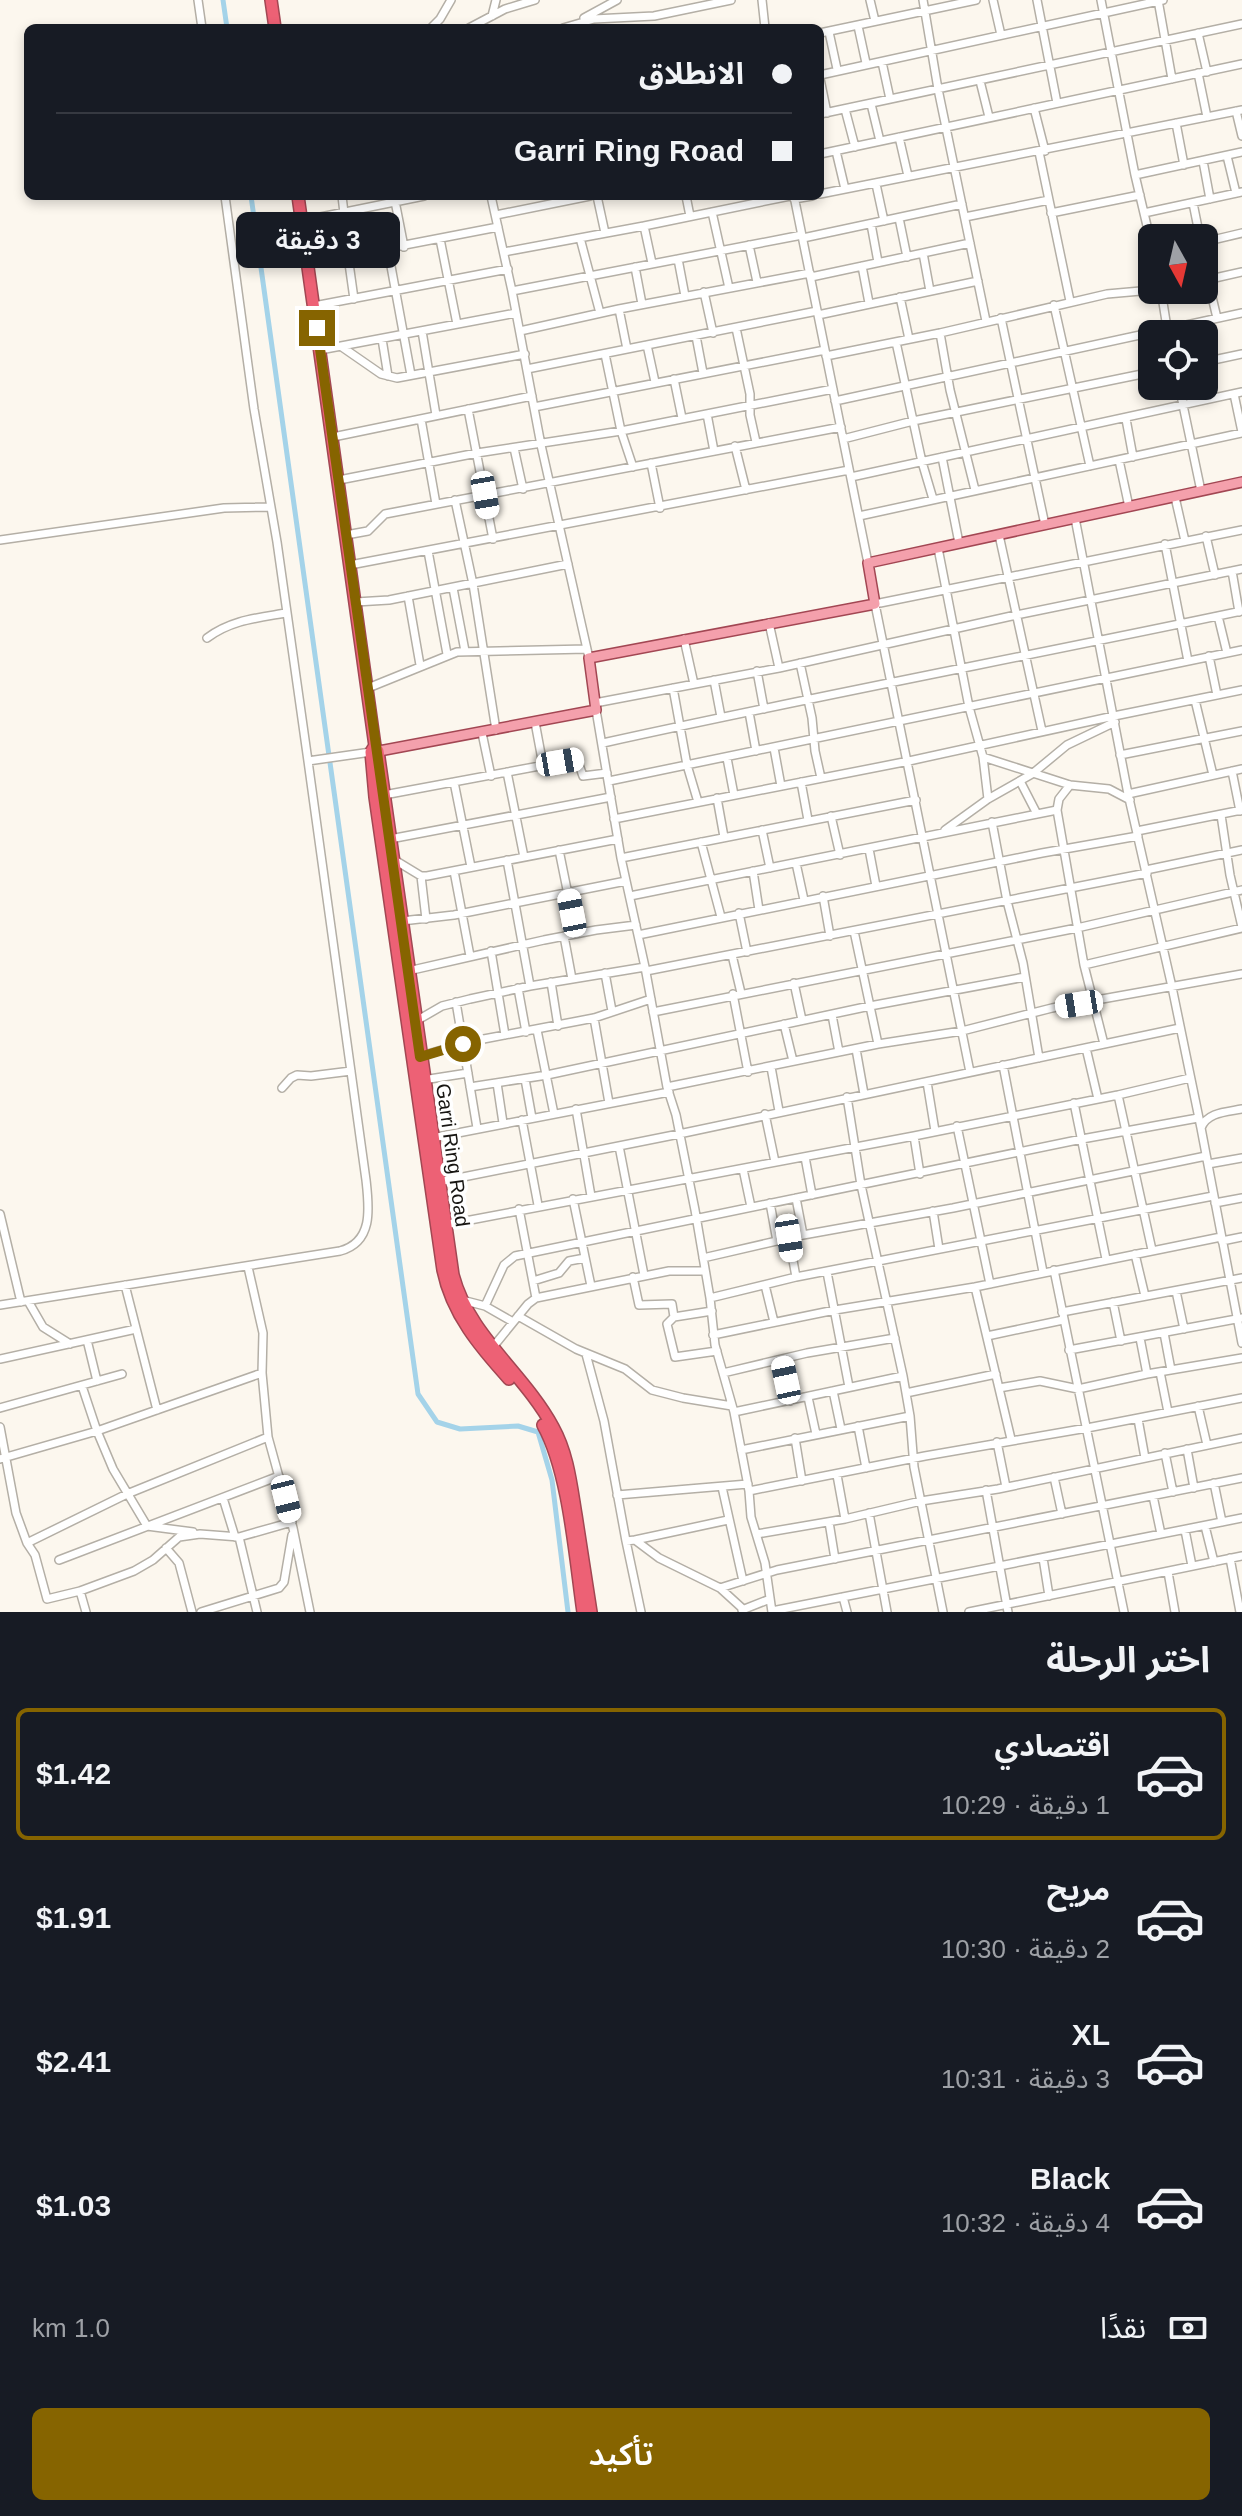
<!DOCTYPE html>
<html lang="ar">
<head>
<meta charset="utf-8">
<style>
	:root { --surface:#171b24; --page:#20242c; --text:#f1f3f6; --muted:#9ea1a6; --line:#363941; --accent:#866400 }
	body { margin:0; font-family:Helvetica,"Noto Sans Arabic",sans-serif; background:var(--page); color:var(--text); direction:rtl; height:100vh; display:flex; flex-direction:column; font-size:30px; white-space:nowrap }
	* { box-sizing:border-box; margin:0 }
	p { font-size:26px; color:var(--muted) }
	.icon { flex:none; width:44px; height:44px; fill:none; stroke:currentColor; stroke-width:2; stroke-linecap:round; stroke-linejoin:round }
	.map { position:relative; height:1612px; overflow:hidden; direction:ltr }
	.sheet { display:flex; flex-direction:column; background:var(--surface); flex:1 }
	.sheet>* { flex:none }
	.hud { position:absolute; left:24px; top:24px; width:800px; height:176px; border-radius:12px; box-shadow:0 4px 12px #0003; direction:rtl; display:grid; align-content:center; height:176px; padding:0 32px; background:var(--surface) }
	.needle { width:52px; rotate:172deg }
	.tools { position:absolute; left:1138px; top:224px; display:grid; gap:16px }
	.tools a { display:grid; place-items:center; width:80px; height:80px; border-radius:12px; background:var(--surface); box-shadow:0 4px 12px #0003; font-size:40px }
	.end { position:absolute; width:36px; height:36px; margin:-18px; border:10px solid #866400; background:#fff; box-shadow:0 0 0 4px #fff }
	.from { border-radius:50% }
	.bubble { position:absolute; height:56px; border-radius:12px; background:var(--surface); box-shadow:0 4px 12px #0003; font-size:26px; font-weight:600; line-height:56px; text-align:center; direction:rtl }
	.car { position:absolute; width:24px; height:48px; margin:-24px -12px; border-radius:10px; box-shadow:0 0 6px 2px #0007; background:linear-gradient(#fff 24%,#345 0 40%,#fff 0 76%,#345 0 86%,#fff 0) }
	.hud b { display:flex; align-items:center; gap:28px; height:76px; font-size:30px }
	.hud b+b { border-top:2px solid var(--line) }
	.hud i { width:20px; height:20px; background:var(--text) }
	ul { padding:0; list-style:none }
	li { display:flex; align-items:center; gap:24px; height:132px; margin:0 16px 12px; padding:0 16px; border:4px solid transparent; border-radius:12px }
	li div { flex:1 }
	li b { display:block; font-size:30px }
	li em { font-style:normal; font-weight:600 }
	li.selected { border-color:var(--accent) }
	li>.icon { width:72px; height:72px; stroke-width:1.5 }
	h2 { padding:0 32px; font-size:36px; line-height:96px }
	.pay { display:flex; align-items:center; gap:20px; height:88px; padding:0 32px; font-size:30px }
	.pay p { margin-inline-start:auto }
	.button { display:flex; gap:16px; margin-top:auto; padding:16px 32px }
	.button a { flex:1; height:92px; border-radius:12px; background:var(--accent); color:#fff; font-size:32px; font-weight:600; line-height:92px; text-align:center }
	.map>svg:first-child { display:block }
</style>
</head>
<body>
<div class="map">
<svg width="1242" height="1612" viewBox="0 0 1242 1612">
	<rect width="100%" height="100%" fill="#fcf7ee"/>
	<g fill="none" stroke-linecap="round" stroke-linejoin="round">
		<path stroke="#a4d3e9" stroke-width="5" d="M223,0L227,28
			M251,196L418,1394L437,1422L460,1429L518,1426L538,1432L552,1480L568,1612"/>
		<defs>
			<path id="minor" d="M198,0L202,28
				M762,0L765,28
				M870,0L875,21
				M923,0L938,89L986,321
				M993,0L1001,35
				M1037,0L1057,103
				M1101,0L1135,175L1152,247
				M1158,0L1172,79
				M492,16L496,0
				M584,18L617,0
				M858,26L866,63
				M431,28L440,19L451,0
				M469,28L505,9L535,0
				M563,28L594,19L654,16L731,0
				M829,32L837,69
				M820,33L976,0
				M1198,33L1207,72
				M882,62L890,99
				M1198,73L1207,117
				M820,75L1163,0
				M820,79L827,113
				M980,81L989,117
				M871,104L880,141
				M1034,108L1045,151
				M845,109L855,147
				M1236,111L1242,136
				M820,114L1242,24
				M1176,123L1184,165
				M899,137L908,176
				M836,151L845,189
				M1039,152L1070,301
				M820,154L1242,64
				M1227,156L1236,193
				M1203,161L1210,199
				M1135,175L1242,152
				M876,184L884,221
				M820,194L1242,110
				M225,196L254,409L277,542L308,761
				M342,196L344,213
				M394,196L404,247
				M491,196L512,291L541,445L589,658
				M597,196L605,233
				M686,196L690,216
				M794,196L868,563
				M794,199L812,196
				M1193,203L1200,238
				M361,209L370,253
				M712,212L729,288
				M1051,213L1140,195
				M1144,213L1242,192
				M496,215L590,196
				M965,217L1049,200
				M899,218L907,257
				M301,221L424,196
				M871,224L878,262
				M644,226L652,263
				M580,238L600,313
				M803,238L962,204
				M440,239L457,324
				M1204,242L1242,233
				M304,244L338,256H348L498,227
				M749,245L757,282
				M388,250L411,375
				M504,252L644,226L790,196
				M923,253L930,291
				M348,256L354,299
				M678,259L685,296
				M862,266L869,303
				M635,267L642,304
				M811,277L970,243
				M1206,280L1242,272
				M1208,280L1217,318
				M1161,290L1168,334
				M512,291L802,235
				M704,292L713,333
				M900,297L909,339
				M1054,305L1090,466
				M314,306L508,269
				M619,309L627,349
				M818,315L978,281
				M1001,318L1045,525
				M736,328L750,394V415L756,442
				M422,331L436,415
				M520,331L619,309L810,273
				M940,333L950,390L975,490
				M696,336L703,373
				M382,339L388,376
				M896,342L922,462L933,499
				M647,345L655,382
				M342,347L381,374L397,378L525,354
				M320,350L516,313
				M605,354L621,431L633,467
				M826,356L940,333L1107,294L1152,290
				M1204,362L1242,354
				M527,369L817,311
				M674,379L682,418
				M1179,386L1201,491
				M1234,394L1242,432
				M835,401L1242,313
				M534,407L825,350
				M468,409L493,539
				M707,414L714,451
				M421,419L436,504
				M1126,419L1133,457
				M333,437L532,396
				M843,439L913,421L1152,372
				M735,446L746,490
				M514,448L523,489
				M942,457L959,543
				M1119,460L1129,507
				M651,463L660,508
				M851,477L1242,392
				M339,480L477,453L621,431L833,389
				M1175,497L1185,541
				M455,500L473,584L496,730
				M859,516L1242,433
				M1075,518L1128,794L1172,987L1201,1128
				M346,535L368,531L385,514L841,427
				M999,535L1042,731
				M1206,536L1215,575
				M0,540L224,508L271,507
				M1165,544L1188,661
				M938,548L969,707L983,757L1070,785L1109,789L1130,800
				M428,551L447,654
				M350,565L849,470
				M1232,571L1239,612
				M453,588L465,651
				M408,596L420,665
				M356,602L389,600L568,564
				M1218,616L1227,653
				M769,623L779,668
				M207,638C231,620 257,618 286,613
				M684,639L694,684
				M1209,656L1217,695
				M800,663L812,718L815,751L821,778
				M757,671L764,709
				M714,680L721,717
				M368,688L457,652L587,649
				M673,688L687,765L698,802
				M1195,700L1213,775
				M595,703L779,668L1016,615L1242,569
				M596,710L621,858L645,967L667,1087L676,1115L695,1210L710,1298L715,1345L734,1412L749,1491L751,1517L765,1563L772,1612
				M749,712L756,751
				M535,722L543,765
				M482,733L491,776
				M603,743C815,696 1029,656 1242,611
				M774,748L781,786
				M1120,755L1242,731
				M983,757L988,799
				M727,758L734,795
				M1232,771L1240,811
				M507,772L524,857
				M609,781L1242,650
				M1020,781L1037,814
				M454,782L471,867
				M801,782L808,820
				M1070,785L1059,799L1057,810L1084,965L1104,1044
				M1128,794L1242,769
				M384,795L577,759L583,776L607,773
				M717,798L724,837
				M1221,815L1230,875L1242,927
				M831,816L840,855
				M614,819L909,761L1114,716L1242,690
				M992,822L1007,901L1023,963L1039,1058
				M762,830L770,868
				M945,830L988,799L1032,774L1067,745L1115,722
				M1137,831L1242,810
				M390,839L611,797
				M701,842L721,917
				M869,849L876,886
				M559,850L576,934
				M621,858L916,800
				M393,859L421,876H427L618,839
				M507,860L530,986
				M796,863L804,900
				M1146,870L1242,850
				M454,871L470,956
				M753,871L759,910
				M421,876L426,919
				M630,896L1057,810
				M823,896L830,936
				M739,913L747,952
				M402,921L454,915L626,881
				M854,931L878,1044
				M638,935L1042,853L1138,836
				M564,936L572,979
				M491,951L505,1035
				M732,955L741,993
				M1084,965L1242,928
				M408,971L544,940L596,930L636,925
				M646,971L1147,873
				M605,973L612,1011
				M551,982L558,1026
				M794,983L802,1020
				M518,988L526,1032
				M733,994L748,1072
				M456,1002L477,1128
				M653,1012L1077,928L1242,890
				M832,1015L839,1052
				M594,1018L609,1103
				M416,1021L442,1006L470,999L530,986L645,967
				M784,1024L793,1061
				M537,1030L554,1114
				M1086,1048L1098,1099
				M856,1049L864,1094
				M421,1056L473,1041L594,1018L651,999
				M1003,1065L1043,1272
				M771,1067L779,1111
				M970,1072L875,604L1242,530
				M525,1079L532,1118
				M423,1080L468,1073
				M927,1082L935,1131
				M497,1083L503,1123
				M470,1087L547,1075L870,1006L1025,977
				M667,1087L878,1044L962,1031L1052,1008L1242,974
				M282,1088L291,1078L297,1075L311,1076L351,1071
				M1118,1095L1152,1250
				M847,1097L861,1185L903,1376L910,1416L914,1467L943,1612
				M1074,1103L1106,1259
				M576,1109L591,1196
				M1242,1109C1227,1112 1207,1112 1201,1128L1242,1343
				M765,1114L775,1162
				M522,1120L538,1205
				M957,1126L990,1284
				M914,1136L920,1174
				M432,1138L669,1092
				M619,1146L644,1275
				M805,1157L812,1195
				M1208,1164L1242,1158
				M743,1169L751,1207
				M438,1182L679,1134L1180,1028
				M796,1198L803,1235
				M573,1199L591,1286
				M770,1203L777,1241
				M1215,1203L1242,1198
				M519,1209L536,1298
				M933,1211L939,1249
				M0,1214L21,1302
				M444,1225L914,1136L1118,1095L1190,1078
				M789,1238L796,1277
				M1222,1241L1242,1237
				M1135,1254L1145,1296
				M703,1258L803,1235L953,1208L1206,1156
				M248,1267L263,1333L262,1373L268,1437L293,1528L310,1612
				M1054,1270L1124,1612
				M827,1272L849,1387
				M633,1277L639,1305L672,1304L674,1317
				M533,1281L559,1273L569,1261L585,1258
				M125,1285L157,1410
				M765,1285L774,1322
				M975,1287L1011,1439
				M1176,1291L1184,1329
				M710,1298L796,1277L1213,1196
				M462,1300L485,1306L513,1322
				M28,1301L43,1327L70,1344
				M1113,1302L1121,1341
				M0,1305L340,1251C374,1242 369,1207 366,1180L308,761L371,752
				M485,1306L504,1265L515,1256L1082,1139L1198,1118
				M712,1311L674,1317L667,1324L675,1357L717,1351
				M1062,1312L1242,1278
				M518,1316L576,1349L625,1369L652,1390L683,1398L732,1406
				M1164,1333L1171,1370
				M713,1335L835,1310L975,1287L1221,1237
				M987,1336L1063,1320
				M1140,1338L1147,1374
				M87,1340L97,1381
				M493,1347L528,1304L536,1298L669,1271H705
				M1069,1350L1242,1318
				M586,1354L604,1421L626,1541L641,1612
				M0,1359L136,1329
				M781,1360L790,1401
				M1160,1372L1168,1412
				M723,1373L807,1353L895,1338
				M82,1386L97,1431L113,1469L147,1526L193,1532
				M999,1388L1040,1381L1078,1389L1147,1374L1242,1358
				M833,1391L841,1429
				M906,1393L996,1374
				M808,1397L816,1434
				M1198,1406L1207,1445
				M0,1408L122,1374
				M734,1412L903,1376
				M1138,1419L1145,1458
				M858,1426L866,1468
				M0,1427L16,1513L27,1543L35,1555L47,1599L80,1591L134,1571L153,1560L179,1537L200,1534L239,1537L292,1522
				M795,1438L802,1481
				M997,1442L1006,1487
				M1187,1449L1194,1488
				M741,1450L910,1416
				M1165,1453L1173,1492
				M0,1459L97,1431L262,1373
				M837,1475L845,1519
				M1054,1477L1062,1514
				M1214,1483L1222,1522
				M722,1487L743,1581
				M986,1490L1008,1612
				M749,1491L925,1456L1087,1428L1242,1398
				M617,1495L748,1484
				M1153,1496L1161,1534
				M223,1498L235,1537
				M869,1513L887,1612
				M829,1522L835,1559
				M1205,1526L1214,1562
				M1185,1530L1192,1566
				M757,1534L845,1519L921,1501L998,1489L1242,1438
				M239,1537L257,1612
				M635,1540L728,1520
				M626,1541L635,1540L659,1558L720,1588L743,1609
				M27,1543L127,1494L268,1437
				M166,1548L179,1563L192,1612
				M1043,1558L1049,1596
				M1230,1558L1240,1612
				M59,1560L279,1476
				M1168,1572L1175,1612
				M720,1588L777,1570L1242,1478
				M80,1591L86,1612
				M843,1597L847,1612
				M742,1610L770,1599
				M772,1611L1242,1518
				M201,1612L279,1588L284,1582L292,1535
				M969,1612L1242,1556"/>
			<path id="major" d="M374,752L596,710L589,658L875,604L868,563L1242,482"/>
			<path id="highway" d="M271,0L275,28
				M298,196L375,746L378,751L453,1275C469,1336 524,1373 553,1427C568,1454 571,1485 576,1515C581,1547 586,1580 591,1612
				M374,747L371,752L375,797L443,1270C452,1314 480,1347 509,1379
				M543,1425C569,1472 575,1557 583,1612"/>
		</defs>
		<use href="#minor" stroke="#b4afa6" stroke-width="10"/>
		<use href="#major" stroke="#a24753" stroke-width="12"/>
		<use href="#highway" stroke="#a24753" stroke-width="14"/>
		<use href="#minor" stroke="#fff" stroke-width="7"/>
		<use href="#major" stroke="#f4a0ac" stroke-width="9"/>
		<use href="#highway" stroke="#ed6175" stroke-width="11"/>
	</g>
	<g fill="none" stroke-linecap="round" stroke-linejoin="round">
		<path stroke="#866400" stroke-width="10" d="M317,328L420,1057L463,1044"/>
	</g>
	<g text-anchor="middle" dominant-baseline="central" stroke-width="7" stroke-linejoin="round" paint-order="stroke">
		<g font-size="20" fill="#181613" stroke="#fff">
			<text transform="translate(453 1155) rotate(82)">Garri Ring Road</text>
		</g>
	</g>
</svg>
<div class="tools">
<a><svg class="needle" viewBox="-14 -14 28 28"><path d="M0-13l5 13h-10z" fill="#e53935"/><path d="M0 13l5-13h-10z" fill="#9ea1a6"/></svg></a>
<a><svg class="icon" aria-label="locate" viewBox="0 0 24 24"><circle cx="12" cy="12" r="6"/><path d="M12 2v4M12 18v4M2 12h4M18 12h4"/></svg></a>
</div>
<i class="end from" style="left:463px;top:1044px"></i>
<i class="end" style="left:317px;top:328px"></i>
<div class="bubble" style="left:236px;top:212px;width:164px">3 دقيقة</div>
<i class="car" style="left:485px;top:495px;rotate:170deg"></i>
<i class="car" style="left:560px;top:762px;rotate:80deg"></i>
<i class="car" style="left:572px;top:913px;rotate:349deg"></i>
<i class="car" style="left:1079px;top:1004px;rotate:261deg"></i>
<i class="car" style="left:789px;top:1238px;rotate:171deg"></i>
<i class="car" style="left:786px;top:1380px;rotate:348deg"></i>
<i class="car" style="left:286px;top:1499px;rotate:166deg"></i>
<div class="hud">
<b><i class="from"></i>الانطلاق</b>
<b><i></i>Garri Ring Road</b>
</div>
</div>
<section class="sheet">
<h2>اختر الرحلة</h2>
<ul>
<li class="selected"><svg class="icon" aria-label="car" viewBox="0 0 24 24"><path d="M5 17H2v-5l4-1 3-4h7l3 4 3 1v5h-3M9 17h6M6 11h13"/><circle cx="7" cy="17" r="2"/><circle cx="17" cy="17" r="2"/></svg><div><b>اقتصادي</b><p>1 دقيقة · 10:29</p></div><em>$1.42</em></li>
<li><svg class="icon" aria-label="car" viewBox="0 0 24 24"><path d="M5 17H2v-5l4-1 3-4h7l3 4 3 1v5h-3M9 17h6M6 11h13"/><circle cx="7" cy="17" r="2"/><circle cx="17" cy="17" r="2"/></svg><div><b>مريح</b><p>2 دقيقة · 10:30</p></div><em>$1.91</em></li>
<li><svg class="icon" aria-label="car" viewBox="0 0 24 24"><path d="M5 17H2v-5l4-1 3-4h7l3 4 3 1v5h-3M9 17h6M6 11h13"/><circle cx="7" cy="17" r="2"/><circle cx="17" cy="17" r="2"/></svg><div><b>XL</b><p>3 دقيقة · 10:31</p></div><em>$2.41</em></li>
<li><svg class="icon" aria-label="car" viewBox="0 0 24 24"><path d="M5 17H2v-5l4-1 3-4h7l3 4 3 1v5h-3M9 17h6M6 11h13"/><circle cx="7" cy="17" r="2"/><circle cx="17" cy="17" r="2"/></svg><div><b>Black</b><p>4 دقيقة · 10:32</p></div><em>$1.03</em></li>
</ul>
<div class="pay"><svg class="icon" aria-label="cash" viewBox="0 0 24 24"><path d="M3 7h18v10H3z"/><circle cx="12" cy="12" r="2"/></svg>نقدًا<p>1.0 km</p></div>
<div class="button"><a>تأكيد</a></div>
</section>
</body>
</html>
